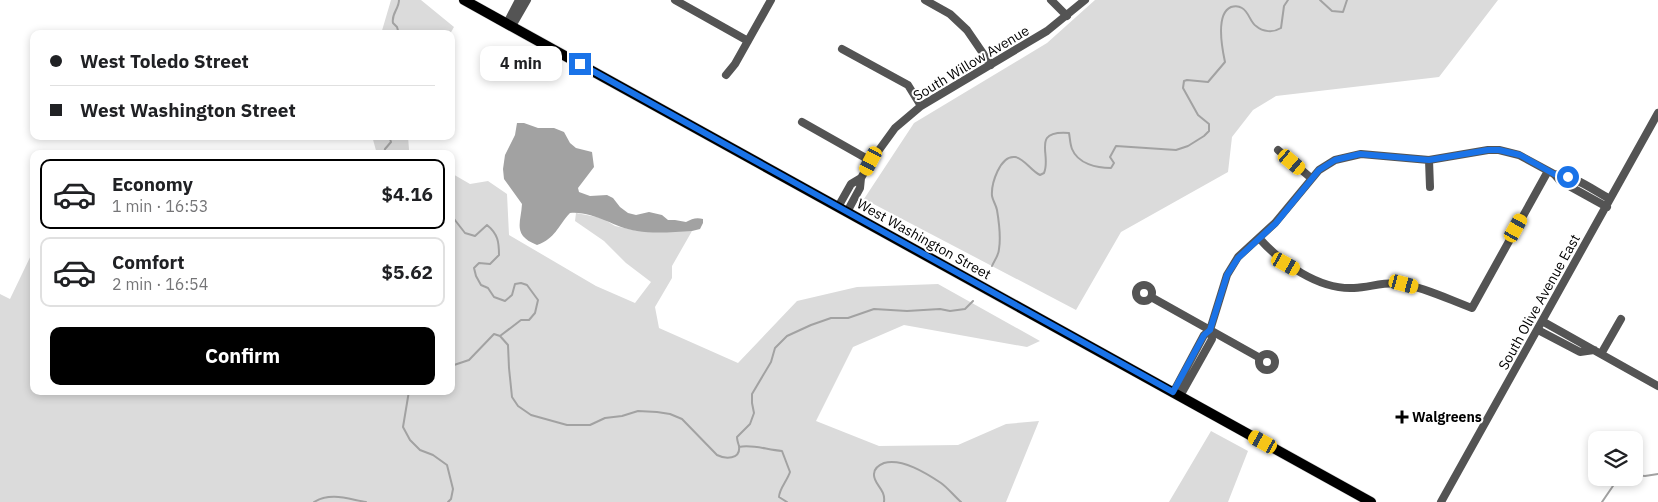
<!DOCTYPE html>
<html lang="en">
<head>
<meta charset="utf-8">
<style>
	:root { --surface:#fff; --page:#f6f6f6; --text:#202124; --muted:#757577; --line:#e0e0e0; --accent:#000 }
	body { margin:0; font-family:"IBM Plex Sans",sans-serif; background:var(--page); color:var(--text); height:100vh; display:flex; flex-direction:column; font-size:19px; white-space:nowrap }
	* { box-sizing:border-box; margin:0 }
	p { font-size:16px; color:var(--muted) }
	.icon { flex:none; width:28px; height:28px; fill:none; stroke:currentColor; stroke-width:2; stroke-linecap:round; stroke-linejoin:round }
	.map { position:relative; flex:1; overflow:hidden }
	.panel { position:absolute; left:30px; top:150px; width:425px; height:245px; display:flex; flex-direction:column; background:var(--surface); border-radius:10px; box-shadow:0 2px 8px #0003 }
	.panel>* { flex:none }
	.top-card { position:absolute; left:30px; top:30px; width:425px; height:110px; border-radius:10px; box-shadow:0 2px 8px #0003; display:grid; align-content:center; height:110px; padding:0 20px; background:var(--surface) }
	.tools { position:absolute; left:1588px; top:431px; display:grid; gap:10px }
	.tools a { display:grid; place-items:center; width:55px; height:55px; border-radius:10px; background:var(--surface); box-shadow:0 2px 8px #0003; font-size:25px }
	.end { position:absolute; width:22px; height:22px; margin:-11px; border:6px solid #1a73e8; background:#fff; box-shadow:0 0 0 2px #fff }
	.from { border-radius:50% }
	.bubble { position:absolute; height:35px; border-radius:10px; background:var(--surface); box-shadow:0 2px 8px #0003; font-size:16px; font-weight:700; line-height:35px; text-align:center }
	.car { position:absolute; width:15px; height:30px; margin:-15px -8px; border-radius:6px; box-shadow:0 0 4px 1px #0007; background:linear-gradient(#f5c518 24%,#345 0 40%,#f5c518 0 76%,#345 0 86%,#f5c518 0) }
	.top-card b { display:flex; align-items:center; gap:18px; height:48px; font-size:19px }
	.top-card b+b { border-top:1px solid var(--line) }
	.top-card i { width:12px; height:12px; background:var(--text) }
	ul { padding:9px 0 0; list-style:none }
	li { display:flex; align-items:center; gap:15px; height:70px; margin:0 10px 8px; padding:0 10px; border:2px solid var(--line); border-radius:10px }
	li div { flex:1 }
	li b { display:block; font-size:19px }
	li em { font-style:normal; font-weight:700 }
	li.selected { border-color:var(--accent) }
	li>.icon { width:45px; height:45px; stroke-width:1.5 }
	.action { display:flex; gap:10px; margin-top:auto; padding:10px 20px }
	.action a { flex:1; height:58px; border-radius:10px; background:var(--accent); color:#fff; font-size:20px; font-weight:700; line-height:58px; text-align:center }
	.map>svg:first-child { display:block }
</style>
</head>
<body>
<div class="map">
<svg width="1658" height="502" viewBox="0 0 1658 502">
	<rect width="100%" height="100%" fill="#fff"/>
	<path fill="#dbdbdb" d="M391,0H421L454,27L450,34H381Z
		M1095,0H1498L1439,77L1276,96L1253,110L1232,137L1228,172L1121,232L1076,310L864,199L914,123L1047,43Z
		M372,136H408L409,150L416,154H377Z
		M451,173L470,184L488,181L507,194L509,235L596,286L635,303L651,282L626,263L604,241L575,221L576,213L602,218L615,226L638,231H692L672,266V278L655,307L659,328L738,363L797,301L857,287L938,284L1040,341L1027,347L904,325L853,347L816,421L879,446L958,445L1006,424L1039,421L1006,502H0V294L10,299L34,249V391H379L382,393L384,391H451Z
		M1211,431L1248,451L1228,502H1169Z"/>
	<path fill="#a2a2a2" d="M517,123H524L538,128H554L564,132L570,143L576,148L592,152L594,167L578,188L579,192L590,196L607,195L613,198L620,207L628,213L636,215L649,212L662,215L668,220H675L686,222C692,219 696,217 703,219V223L700,229L692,231C674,232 655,234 637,231C614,228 595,211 570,213C557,227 556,238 537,245C512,235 521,223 522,204L504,179L503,169L505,155L515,135Z"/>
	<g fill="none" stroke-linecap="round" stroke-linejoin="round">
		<path stroke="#a2a2a2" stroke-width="2" d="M399,0C399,9 391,14 393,23L397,27L399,34
			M1320,0L1332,11L1343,12L1347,0
			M384,154L385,149L391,142L389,136
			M451,215L465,233L475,236L487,225C498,234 499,242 499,255L490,264L479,263L474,268L476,276L481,285L488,288L494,297L505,301L512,295L515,284L521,283L527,285L538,300L535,313L529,320H521L500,336
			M992,266C994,261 999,255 999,249C1001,237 999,222 997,210C996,205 993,201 992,196C991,184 1000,155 1015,157C1024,158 1031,171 1040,175L1044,173C1052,155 1030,130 1069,133C1070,138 1070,144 1072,149C1078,164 1097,168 1111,168L1114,163L1110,157L1116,146L1176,150L1188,146L1204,136L1209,131V124L1198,115L1183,88L1184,81L1187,80L1208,82L1225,62C1222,48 1215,14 1231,7C1234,6 1239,6 1242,8C1249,12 1250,22 1256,26C1263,32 1273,33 1281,28L1284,6L1288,0
			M451,366L469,360L494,334L500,336L508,345L509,368L512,397L518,406L531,415L567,425H590L605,418L622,416L638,411L657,412L670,414L682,419L717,455C725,459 741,460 739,446C738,443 737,440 737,437L750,424L754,413L752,403V394L771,362L775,348L787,336L811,325L831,318H848L874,309L907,311L940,309L950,311L965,309L973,301
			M409,391L403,427L410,440L420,450L433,455L447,465L453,489L451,499L448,502
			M739,447C753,444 767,450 782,451L790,472C787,481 779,489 779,497L787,502
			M1634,475L1645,476L1658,474
			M314,502C331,492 348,499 366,502
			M884,502C886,489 873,484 874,474C874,468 879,465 884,463C902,458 926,473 941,483C948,488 954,496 961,502
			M1602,502L1615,483L1625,478"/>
		<defs>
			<path id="major" d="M464,0L1371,502"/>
		</defs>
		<use href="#major" stroke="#dbdbdb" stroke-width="11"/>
		<path stroke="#545454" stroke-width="8" d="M675,0L748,41
			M925,0L950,14L967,30L991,65
			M1051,0L1067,16
			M507,23L519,0
			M512,26L527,0
			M842,49L908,85L921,106
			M726,75L735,64L771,0
			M802,122L871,161
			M1278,150L1311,178
			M1429,160L1430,187
			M1554,174C1574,175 1593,190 1610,199
			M838,207L851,184L861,178
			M847,212L860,188L861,178L871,161L895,128L921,106L1047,31L1085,0
			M1259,238C1281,263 1319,290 1354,288C1371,287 1387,281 1403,284C1426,288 1450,300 1472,308L1548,171
			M1136 293a8 8 0 1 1 16 0a8 8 0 1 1-16 0Z
			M1151,297L1260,358
			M1542,321L1658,386
			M1538,330L1580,352L1594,350
			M1259 362a8 8 0 1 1 16 0a8 8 0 1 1-16 0Z
			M1601,354L1621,319
			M1173,393L1204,335L1210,330L1227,275L1238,257L1275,223L1319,170L1335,160L1361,154L1429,160L1488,150H1499L1519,155L1554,174L1560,181L1607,207
			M1180,396L1212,339L1210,330
			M1441,502L1658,113"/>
		<use href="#major" stroke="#000" stroke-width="10"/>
	</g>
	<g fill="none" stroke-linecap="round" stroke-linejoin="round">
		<path stroke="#1a73e8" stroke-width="6" d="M580,64L1173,392L1204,335L1210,330L1227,275L1238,258L1276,223L1319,170L1335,160L1360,154L1429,160L1488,150H1499L1520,155L1554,174L1568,177"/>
	</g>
	<path fill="#000" stroke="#fff" stroke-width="2" d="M1399.5 409.5h5v5h5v5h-5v5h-5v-5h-5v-5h5z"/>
	<g text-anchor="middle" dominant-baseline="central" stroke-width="4" stroke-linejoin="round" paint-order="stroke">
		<g font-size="14" fill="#000" stroke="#fff">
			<text transform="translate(971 63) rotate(-31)">South Willow Avenue</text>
			<text transform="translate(924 239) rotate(29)">West Washington Street</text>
			<text transform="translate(1539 302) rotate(-61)">South Olive Avenue East</text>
		</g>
		<g font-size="14" font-weight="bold" fill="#000" stroke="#fff" text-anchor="start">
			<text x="1412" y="417">Walgreens</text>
		</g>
	</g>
</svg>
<div class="tools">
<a><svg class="icon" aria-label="layers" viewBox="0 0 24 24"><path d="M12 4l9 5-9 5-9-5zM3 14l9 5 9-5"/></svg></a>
</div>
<i class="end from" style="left:1568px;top:177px"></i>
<i class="end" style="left:580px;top:64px"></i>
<div class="bubble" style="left:480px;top:46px;width:82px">4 min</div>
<i class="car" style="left:871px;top:161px;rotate:208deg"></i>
<i class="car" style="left:1292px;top:162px;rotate:130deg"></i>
<i class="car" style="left:1516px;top:228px;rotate:29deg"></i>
<i class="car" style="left:1286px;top:264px;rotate:119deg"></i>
<i class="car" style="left:1404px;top:284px;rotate:105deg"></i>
<i class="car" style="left:1263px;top:442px;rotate:299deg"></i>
<div class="top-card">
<b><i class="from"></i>West Toledo Street</b>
<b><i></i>West Washington Street</b>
</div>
<section class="panel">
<ul>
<li class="selected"><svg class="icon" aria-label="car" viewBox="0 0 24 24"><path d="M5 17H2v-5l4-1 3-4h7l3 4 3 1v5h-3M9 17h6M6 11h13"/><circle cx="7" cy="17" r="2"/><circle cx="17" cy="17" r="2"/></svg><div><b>Economy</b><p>1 min · 16:53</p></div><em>$4.16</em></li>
<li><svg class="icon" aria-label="car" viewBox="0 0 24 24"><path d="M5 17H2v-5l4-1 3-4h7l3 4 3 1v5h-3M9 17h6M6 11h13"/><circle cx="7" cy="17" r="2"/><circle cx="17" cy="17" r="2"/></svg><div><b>Comfort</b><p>2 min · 16:54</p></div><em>$5.62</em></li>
</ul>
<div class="action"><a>Confirm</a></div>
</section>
</div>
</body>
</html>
